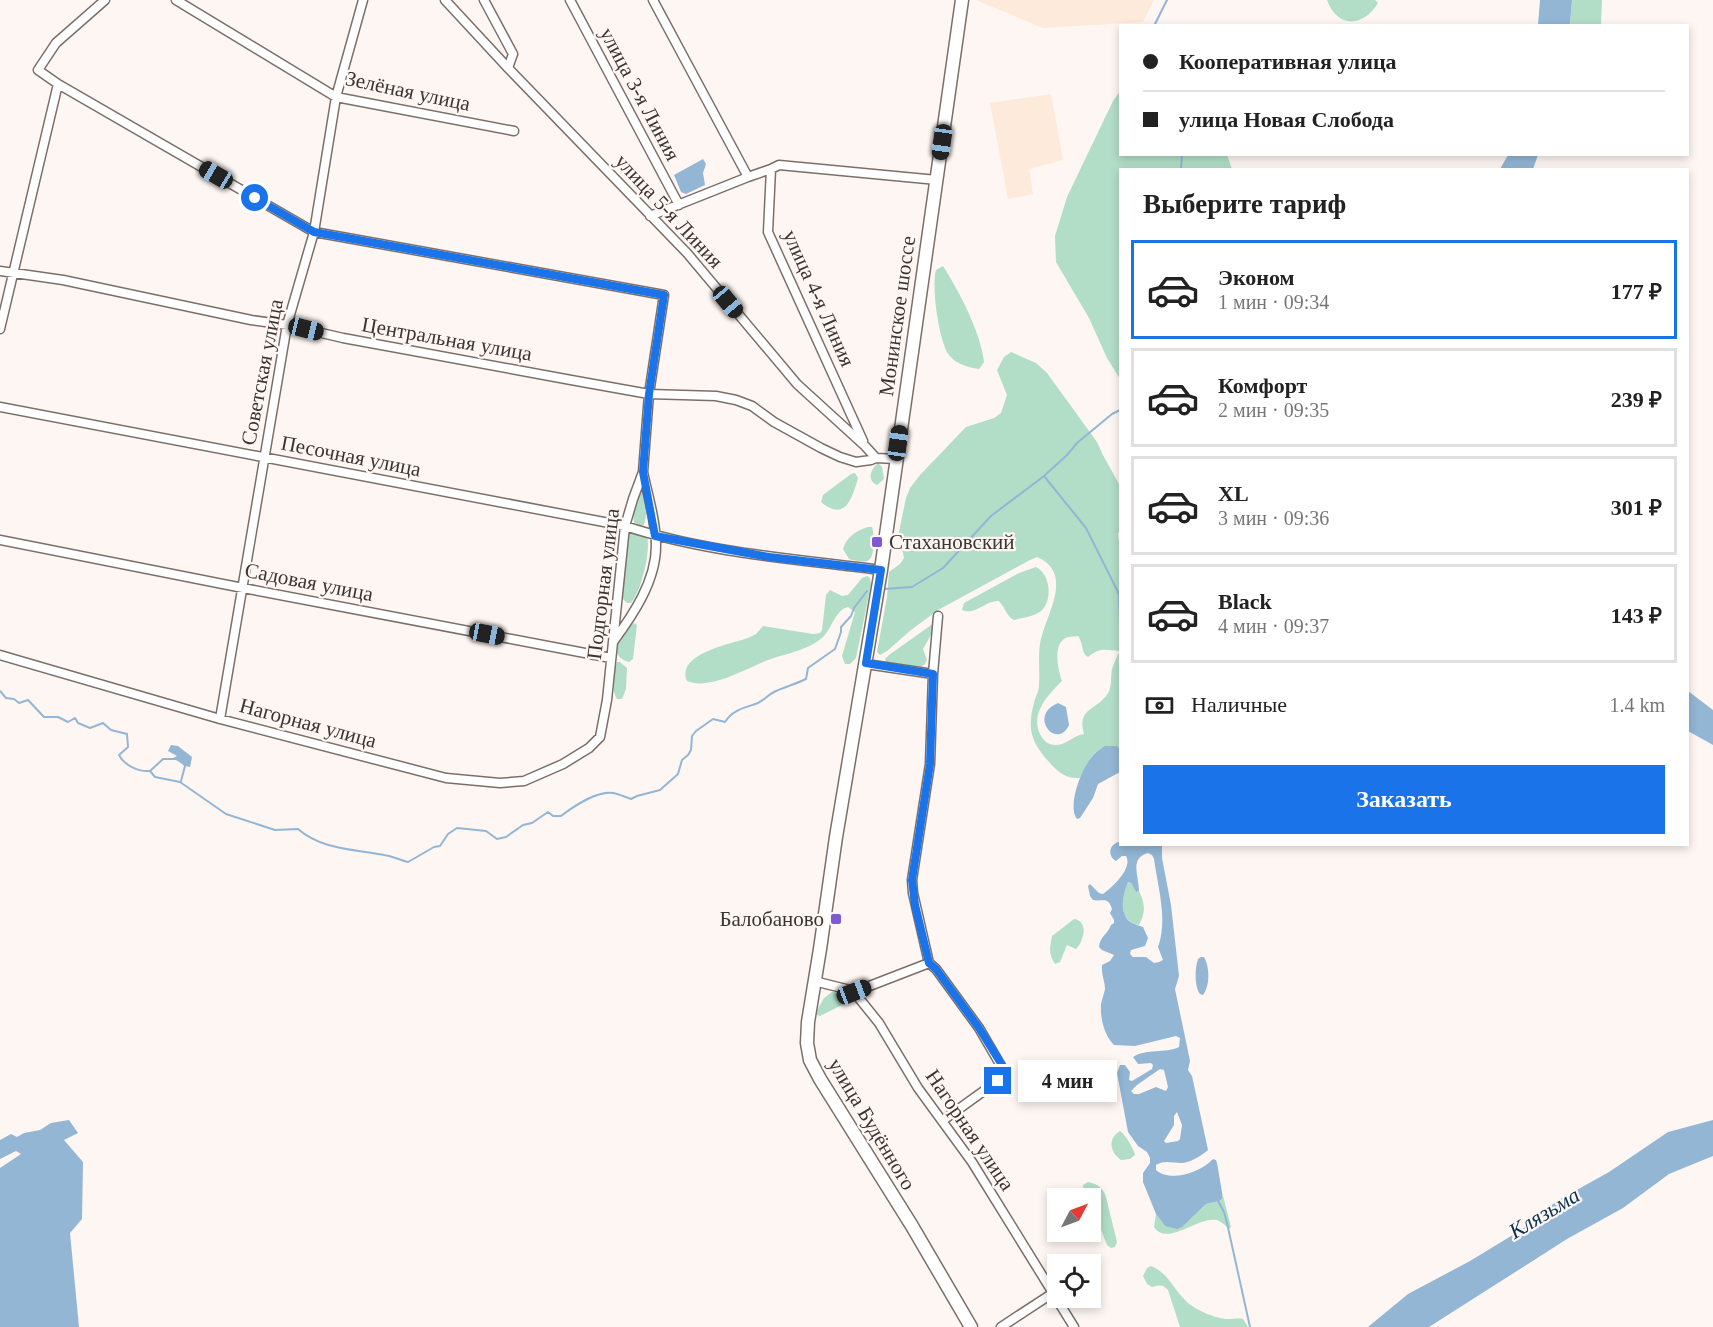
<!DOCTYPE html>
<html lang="ru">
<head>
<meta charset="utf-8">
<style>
	:root { --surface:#fff; --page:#f2f2f2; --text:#222; --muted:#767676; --line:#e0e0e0; --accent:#1a73e8 }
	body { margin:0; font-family:"Times New Roman",serif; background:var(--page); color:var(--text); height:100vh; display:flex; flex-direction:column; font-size:22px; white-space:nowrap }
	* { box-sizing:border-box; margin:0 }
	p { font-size:20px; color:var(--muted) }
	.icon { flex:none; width:33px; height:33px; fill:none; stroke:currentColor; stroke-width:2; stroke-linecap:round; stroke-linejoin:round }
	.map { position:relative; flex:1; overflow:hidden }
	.drawer { position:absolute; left:1119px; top:168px; width:570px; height:678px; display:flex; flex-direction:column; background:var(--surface); border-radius:0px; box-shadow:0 3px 9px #0003 }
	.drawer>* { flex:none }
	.guide { position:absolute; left:1119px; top:24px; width:570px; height:132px; border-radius:0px; box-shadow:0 3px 9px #0003; display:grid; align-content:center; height:132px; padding:0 24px; background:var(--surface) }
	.needle { width:39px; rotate:49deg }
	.buttons { position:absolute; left:1047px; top:1188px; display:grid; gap:12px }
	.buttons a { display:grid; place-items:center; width:54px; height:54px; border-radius:0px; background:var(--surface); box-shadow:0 3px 9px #0003; font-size:30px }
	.end { position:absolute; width:27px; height:27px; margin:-14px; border:8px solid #1a73e8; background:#fff; box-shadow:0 0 0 3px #fff }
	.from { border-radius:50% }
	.bubble { position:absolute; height:42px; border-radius:0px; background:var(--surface); box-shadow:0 3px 9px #0003; font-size:20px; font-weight:700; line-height:42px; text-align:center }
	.car { position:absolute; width:18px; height:36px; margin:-18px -9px; border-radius:8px; box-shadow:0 0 4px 2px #0007; background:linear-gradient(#222 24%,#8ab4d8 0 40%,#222 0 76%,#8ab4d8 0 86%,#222 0) }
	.guide b { display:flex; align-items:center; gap:21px; height:57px; font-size:22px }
	.guide b+b { border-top:2px solid var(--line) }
	.guide i { width:15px; height:15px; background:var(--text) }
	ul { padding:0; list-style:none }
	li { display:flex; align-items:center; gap:18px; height:99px; margin:0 12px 9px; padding:0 12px; border:3px solid var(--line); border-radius:0px }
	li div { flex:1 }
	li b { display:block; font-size:22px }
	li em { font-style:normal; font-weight:700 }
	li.current { border-color:var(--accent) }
	li>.icon { width:54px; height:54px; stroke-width:1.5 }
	h2 { padding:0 24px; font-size:27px; line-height:72px }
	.pay { display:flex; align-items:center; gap:15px; height:66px; padding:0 24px; font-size:22px }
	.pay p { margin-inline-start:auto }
	.primary-button { display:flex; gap:12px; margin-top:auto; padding:12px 24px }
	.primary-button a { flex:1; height:69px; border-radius:0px; background:var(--accent); color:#fff; font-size:24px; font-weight:700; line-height:69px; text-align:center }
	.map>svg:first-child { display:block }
</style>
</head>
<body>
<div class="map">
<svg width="1713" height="1327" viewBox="0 0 1713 1327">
	<rect width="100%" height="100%" fill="#fef6f2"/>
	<path fill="#fdeada" d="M976,0H1154L1143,22L1043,28Z
		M1051,94L1063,160L1029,169L1033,194L1008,199L990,103Z"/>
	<path fill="#b2ddc7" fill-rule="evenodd" d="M1327,0H1375L1378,3C1363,28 1337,28 1327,0Z
		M1572,0H1602L1601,25L1570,26Z
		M1120,91V154L1227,155L1232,169L1120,170V379L1107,358L1089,318L1056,262L1055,236L1067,197L1113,101Z
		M943,266C959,291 981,333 984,362L979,369C968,367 957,365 949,355C939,342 931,286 936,270Z
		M1011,352L1036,363L1047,373L1097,442L1103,455L1120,486V532L1118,533L1120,553V749L1117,746C1093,747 1090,758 1080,778C1066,779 1058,772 1049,762C1031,742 1027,729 1034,703C1035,697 1039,692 1039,685C1040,672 1038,657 1040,644C1044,617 1076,574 1037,557L1030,560L938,610L911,630L887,651L880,655L877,652L887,597L889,572L900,564L904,558L899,532L906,498L910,488L920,475L966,427L994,418L1001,413L1007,395L997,370L1004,357ZM1078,636C1084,644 1081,654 1088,657C1100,647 1105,650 1120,651C1117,656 1114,663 1112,669C1110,678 1113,688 1106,696C1094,711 1077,709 1084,734C1073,735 1066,746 1054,745C1047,744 1043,740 1040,734C1030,713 1049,694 1062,681C1058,670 1053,647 1064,639C1067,636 1074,637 1078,636Z
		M878,463L882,467L884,479L877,485C866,480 871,469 878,463Z
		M855,473L858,478C852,499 845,522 821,502L823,495L851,474Z
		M644,482L647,511L644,525L640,526L634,522C631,508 637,494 644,482Z
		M868,527H872C874,534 874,540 873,547C873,566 862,562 849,559L843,549C847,536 856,531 868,527Z
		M631,532L647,537C651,551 641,592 631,603H627L621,597L627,536Z
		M1036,567C1052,575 1053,605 1038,613C1031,617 1021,618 1014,620C1006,616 1005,607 999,601C985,600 976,616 962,610L964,603L1019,573Z
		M867,576L870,578L871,585L856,658L850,664H845L842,656L855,612L848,607C835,610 832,629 822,638C808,650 788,653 771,659C748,667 710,691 687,681C675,654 731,644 748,638L756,634L763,626L813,634L820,633L822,630L826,595L830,590L842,596L848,595L862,578Z
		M634,623L637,625L633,659L629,662C605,655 621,632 634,623Z
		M934,623L935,628L923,649L927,660L924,665L920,667L886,662L885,659L889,655Z
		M617,662H620L627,668L626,689L622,699H617C611,689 612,673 617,662Z
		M1128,882L1131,883L1136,892L1139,891C1145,904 1146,912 1139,925C1118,921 1121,898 1128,882Z
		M1074,919C1089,921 1084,941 1076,949L1067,945L1060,962L1055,964C1048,954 1050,947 1052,936Z
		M832,992L845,994L852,998L850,1001L820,1016L817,1015L816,1012L824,998Z
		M1120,1131C1125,1134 1134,1149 1135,1155L1130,1159L1121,1160C1110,1152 1107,1139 1120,1131Z
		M1088,1182C1097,1184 1103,1187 1106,1197L1117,1242L1115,1247L1111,1248L1107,1245L1091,1204L1090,1198H1086L1083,1191V1185Z
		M1222,1192L1231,1227L1229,1229C1225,1225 1222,1222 1217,1220C1198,1216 1167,1247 1154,1227L1156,1214L1165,1226L1188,1221L1206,1204L1219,1201L1222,1199Z
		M1151,1266C1168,1273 1172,1287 1185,1300C1193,1309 1216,1319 1228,1319C1234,1319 1238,1318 1243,1319L1248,1327H1180L1168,1290C1163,1284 1159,1285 1152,1287L1147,1284L1143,1276L1147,1268Z"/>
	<path fill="#93b6d5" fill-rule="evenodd" d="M1540,0H1572L1570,25H1538Z
		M1508,155V154L1538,155L1533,169H1500Z
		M703,159L706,164L703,173L705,185L686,194L681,192L674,175Z
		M1688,691L1713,710V745L1688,731Z
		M1058,703L1066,707L1069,725C1057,751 1027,716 1058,703Z
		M171,745L178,746L192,757L190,767L185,766L173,758L177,756L168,751Z
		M1105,746H1117L1120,749V772L1098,784L1093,798L1080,818L1077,819C1067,806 1081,771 1090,759C1094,753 1099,750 1105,746Z
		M1119,842L1120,844L1128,846L1131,845H1162V858L1171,905L1179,976L1175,989L1190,1061L1188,1070L1192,1076L1208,1150C1201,1156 1190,1163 1181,1163C1171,1163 1165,1160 1156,1165V1170C1171,1183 1201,1172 1213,1159L1216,1160L1217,1163L1222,1192V1199L1219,1201L1206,1204L1182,1227L1177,1229L1165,1226L1156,1214L1143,1182V1173L1150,1163V1158L1147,1152L1138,1146L1128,1132L1117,1073L1120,1065H1125L1130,1072L1129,1080L1132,1081L1152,1069L1153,1065L1151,1063L1138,1064L1133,1057C1147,1048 1165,1054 1179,1047L1180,1038L1176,1036L1135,1046L1114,1045C1104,1035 1100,1018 1101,1004C1102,999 1104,994 1105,989C1105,981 1101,974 1102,965L1110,961L1114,955L1102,950L1099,947C1100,936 1108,934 1111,925L1114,923V920L1110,913L1112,909C1108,896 1103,902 1093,900L1090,896L1088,886L1090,884L1099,893L1103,894C1113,887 1133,868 1126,856H1122L1116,861C1107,856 1109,844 1119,842ZM1148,853L1152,855L1154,859C1158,888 1168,920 1158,947L1163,960L1159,962L1154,963L1146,957H1133L1130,954L1131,950L1145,946L1148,938L1143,927C1138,925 1133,924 1129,921C1119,910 1123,895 1128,882L1131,883L1136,892L1139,891C1139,876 1129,858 1148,853ZM1160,1069L1164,1070L1168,1087L1166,1091L1156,1087L1139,1094H1134L1131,1091L1137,1085ZM1177,1112L1182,1125L1180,1139L1178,1141L1166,1143L1164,1141L1174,1125V1116Z
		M1201,957H1204C1210,967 1210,986 1203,995L1200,994C1194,985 1195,968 1198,959Z
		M69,1120L78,1133L64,1140L83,1162L82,1219L70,1233L79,1327H0V1168L21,1154L16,1151L0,1159V1140L11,1134L17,1137L24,1133L40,1130L51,1123Z
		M1713,1120V1156L1669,1174L1623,1208L1567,1239L1429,1327H1368L1408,1294L1470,1261L1521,1230L1557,1201L1609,1172L1668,1132Z"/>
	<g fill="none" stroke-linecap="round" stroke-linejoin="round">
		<path stroke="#93b6d5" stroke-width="2" d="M1154,26L1167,0
			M1181,170L1182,154
			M1044,476L1086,528L1119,594L1120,620
			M884,589L912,587L943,568L991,516L1044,476L1067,455L1077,443L1112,414L1120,410
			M0,691L6,698L14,699L19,703L28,700L44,717H58L68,722L75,718L78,723L90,728L103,723L111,730L127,734L128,747L119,755C124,765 138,772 150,771L155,777L180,782L226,814L275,830L298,829C322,850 355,849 384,855C392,856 400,860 408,862L434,847L440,846L448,834L457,828L486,831L497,839L506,837L523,825L532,823L548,812L553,816H561C574,806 597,791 613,793C619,794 625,797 631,799L637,796L660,790L678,774L682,760L688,755L691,750L692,736L696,731L713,719L725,722C733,709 745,708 758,703C764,700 768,695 774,692C784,687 796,684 806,679L808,668L835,649L841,632V627L851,616L854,608L867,591
			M150,771L163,759H175
			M181,781L185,766L184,764
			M1217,1199L1224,1212L1227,1223L1250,1327"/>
		<defs>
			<path id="minor" d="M176,0L336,97L514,131
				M445,0L508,68L687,253L797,384L865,446L876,458L896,459
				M484,0L513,54L508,68
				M570,0L679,205
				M653,0L748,177L771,169L768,232L863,441
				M771,169L779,165L937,180
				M650,216L748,177
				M0,271L63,280L251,320L287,325L343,338L571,380L649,394L716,396L736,400L752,406L774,422L821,448L840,457L856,462L871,460L876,458
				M0,329L58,84L38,70L56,43L105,0
				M0,407L625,526C707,553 796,559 881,570
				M0,540L243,588L611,658
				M938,616L933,674L930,764L912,880L913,893L929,963L936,969L979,1028L1004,1071L1003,1075L999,1080L942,1121
				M613,642C633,615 656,581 656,546C656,521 648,496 643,472
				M0,655L220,719L446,778L500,783L524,781L563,764L589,748L600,737L607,700L625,526L633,499L643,472L649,394L664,295L314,232L58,84
				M866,664L933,674
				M220,719L287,325L314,232L336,97L363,0
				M814,981L846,989L854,992L879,1023L918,1088L972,1162L1074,1327
				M854,992L929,963
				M1001,1327L1053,1293"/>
			<path id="secondary" d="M962,0L881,570L836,837L820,949L808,1022L807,1043L810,1060L820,1079L912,1226L971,1327"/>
		</defs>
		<use href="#minor" stroke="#7c6f6a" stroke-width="11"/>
		<use href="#secondary" stroke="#7c6f6a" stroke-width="15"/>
		<use href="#minor" stroke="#fff" stroke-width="8"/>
		<use href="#secondary" stroke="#fff" stroke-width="12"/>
	</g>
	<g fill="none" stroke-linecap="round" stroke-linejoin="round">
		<path stroke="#1a73e8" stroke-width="8" d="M255,198L314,232L664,295L649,394L643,472L655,536L769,557L881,570L866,663L933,674L930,764L912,880L915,905L929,963L936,969L979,1028L1002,1065C1004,1072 1003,1076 998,1081"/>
	</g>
	<g fill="#805ad4" stroke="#fef6f2" stroke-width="2">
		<rect x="871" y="536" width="12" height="12" rx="3"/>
		<rect x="830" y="913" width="12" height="12" rx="3"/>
	</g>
	<g text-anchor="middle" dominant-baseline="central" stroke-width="4.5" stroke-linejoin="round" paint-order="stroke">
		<g font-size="21" fill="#3a3532" stroke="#fef6f2">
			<text transform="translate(408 91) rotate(12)">Зелёная улица</text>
			<text transform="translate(640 94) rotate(62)">улица 3-я Линия</text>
			<text transform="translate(669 211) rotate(47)">улица 5-я Линия</text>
			<text transform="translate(819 298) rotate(66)">улица 4-я Линия</text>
			<text transform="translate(897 316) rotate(-82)">Монинское шоссе</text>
			<text transform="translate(447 339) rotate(10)">Центральная улица</text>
			<text transform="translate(262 372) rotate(-79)">Советская улица</text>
			<text transform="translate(351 456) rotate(11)">Песочная улица</text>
			<text transform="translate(309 582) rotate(11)">Садовая улица</text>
			<text transform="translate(603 584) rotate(-83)">Подгорная улица</text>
			<text transform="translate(308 723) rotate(15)">Нагорная улица</text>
			<text transform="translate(872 1124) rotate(59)">улица Будённого</text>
			<text transform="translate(970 1130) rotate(56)">Нагорная улица</text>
		</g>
		<g font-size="21" fill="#3a3532" stroke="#fef6f2" text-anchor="start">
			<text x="889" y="542">Стахановский</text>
			<text x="824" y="919" text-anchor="end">Балобаново</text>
		</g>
		<g font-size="22" font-style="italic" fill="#083351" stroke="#fef6f2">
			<text transform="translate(1544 1213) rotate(-31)">Клязьма</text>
		</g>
	</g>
</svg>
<div class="buttons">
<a><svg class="needle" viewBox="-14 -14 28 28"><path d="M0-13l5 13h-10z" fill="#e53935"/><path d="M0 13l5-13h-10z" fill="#767676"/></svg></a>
<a><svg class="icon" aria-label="locate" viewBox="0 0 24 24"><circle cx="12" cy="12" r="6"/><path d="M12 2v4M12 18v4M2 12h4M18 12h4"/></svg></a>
</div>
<i class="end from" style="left:255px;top:198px"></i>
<i class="end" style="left:998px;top:1081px"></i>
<div class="bubble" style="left:1018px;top:1060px;width:99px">4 мин</div>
<i class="car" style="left:942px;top:142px;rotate:188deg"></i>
<i class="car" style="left:216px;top:175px;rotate:300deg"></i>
<i class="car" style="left:728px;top:302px;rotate:140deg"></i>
<i class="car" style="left:306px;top:329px;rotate:104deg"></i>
<i class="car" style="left:898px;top:443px;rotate:8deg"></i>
<i class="car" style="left:487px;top:634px;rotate:101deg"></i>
<i class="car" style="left:854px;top:992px;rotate:69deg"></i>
<div class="guide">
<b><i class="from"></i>Кооперативная улица</b>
<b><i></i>улица Новая Слобода</b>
</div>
<section class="drawer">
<h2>Выберите тариф</h2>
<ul>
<li class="current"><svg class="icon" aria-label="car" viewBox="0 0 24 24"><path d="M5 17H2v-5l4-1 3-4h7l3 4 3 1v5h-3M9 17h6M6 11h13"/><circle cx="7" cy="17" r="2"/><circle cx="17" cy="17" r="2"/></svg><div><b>Эконом</b><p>1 мин · 09:34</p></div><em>177 ₽</em></li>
<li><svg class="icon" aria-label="car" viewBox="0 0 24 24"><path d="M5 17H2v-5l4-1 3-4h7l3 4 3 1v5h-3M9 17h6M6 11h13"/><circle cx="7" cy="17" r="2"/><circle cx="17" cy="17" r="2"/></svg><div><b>Комфорт</b><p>2 мин · 09:35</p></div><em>239 ₽</em></li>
<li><svg class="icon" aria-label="car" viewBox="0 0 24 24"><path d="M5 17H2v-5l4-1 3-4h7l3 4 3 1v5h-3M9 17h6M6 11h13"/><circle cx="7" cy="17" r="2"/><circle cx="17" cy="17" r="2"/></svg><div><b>XL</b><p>3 мин · 09:36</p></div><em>301 ₽</em></li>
<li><svg class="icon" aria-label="car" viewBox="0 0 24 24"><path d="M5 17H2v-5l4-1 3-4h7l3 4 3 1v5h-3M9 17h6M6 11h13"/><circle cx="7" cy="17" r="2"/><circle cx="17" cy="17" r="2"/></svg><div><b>Black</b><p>4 мин · 09:37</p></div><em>143 ₽</em></li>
</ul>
<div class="pay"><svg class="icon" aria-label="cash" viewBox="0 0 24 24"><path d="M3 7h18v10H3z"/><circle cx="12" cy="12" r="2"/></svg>Наличные<p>1.4 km</p></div>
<div class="primary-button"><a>Заказать</a></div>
</section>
</div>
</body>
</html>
